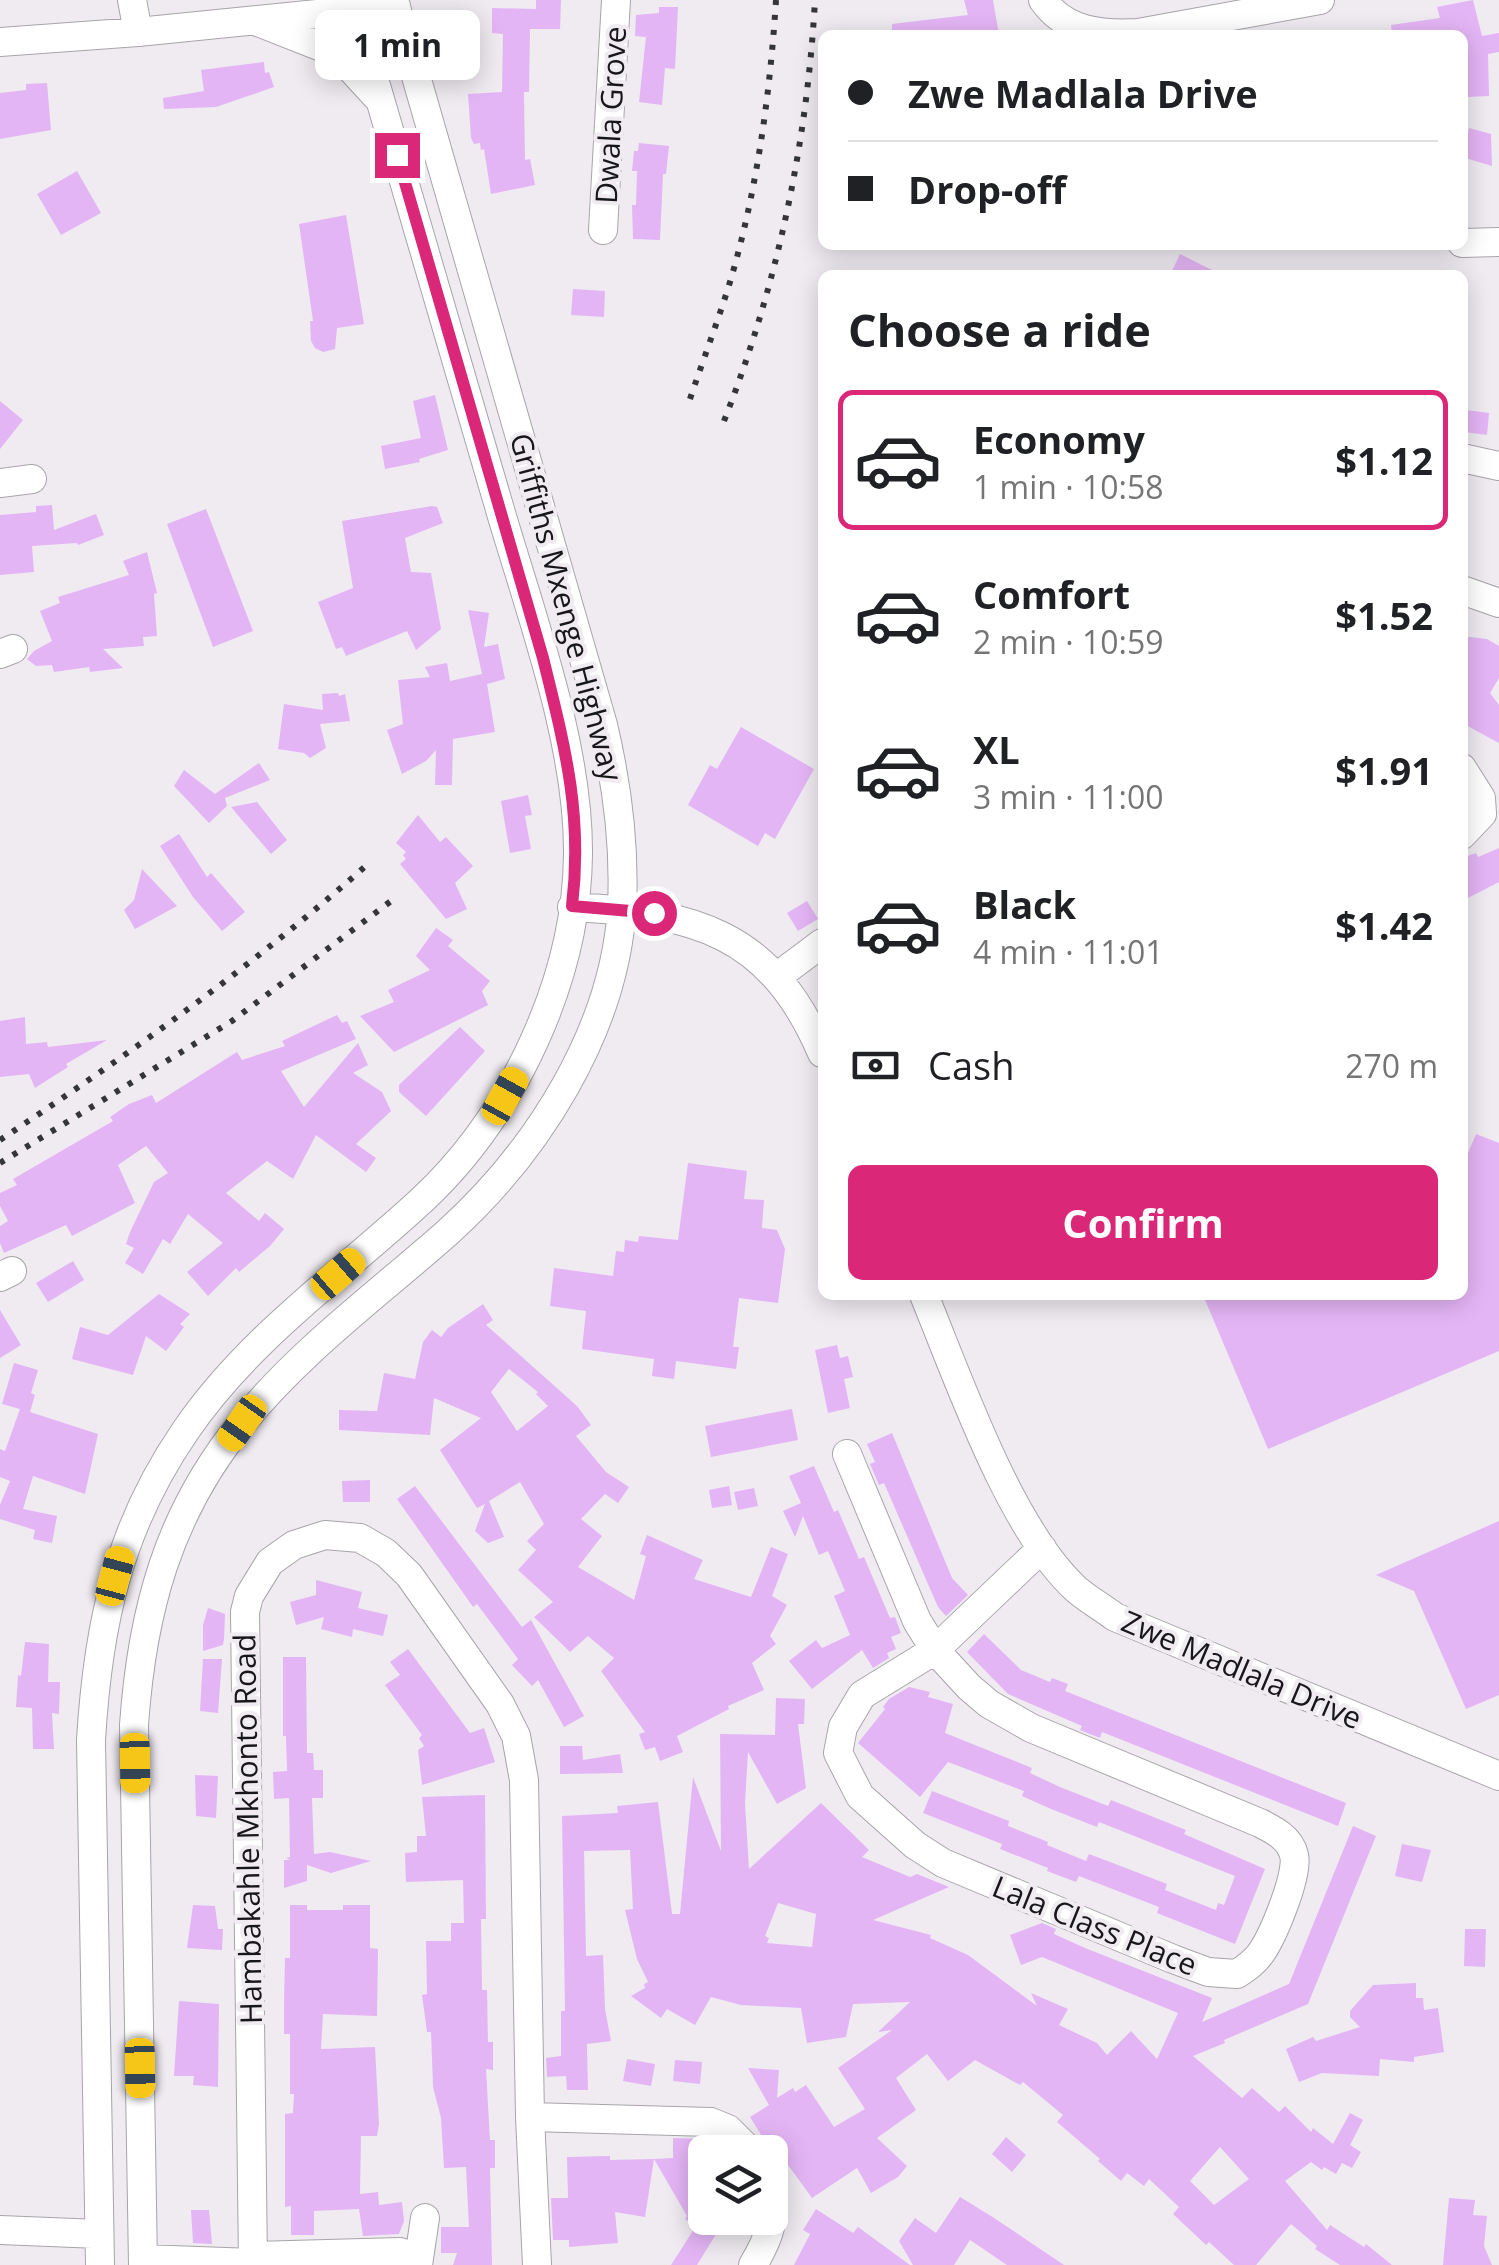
<!DOCTYPE html>
<html lang="en">
<head>
<meta charset="utf-8">
<style>
	:root { --surface:#fff; --page:#f6f6f6; --text:#202124; --muted:#757577; --line:#e0e0e0; --accent:#db2777 }
	body { margin:0; font-family:"Open Sans",sans-serif; background:var(--page); color:var(--text); height:100vh; display:flex; flex-direction:column; font-size:38px; white-space:nowrap }
	* { box-sizing:border-box; margin:0 }
	p { font-size:32px; color:var(--muted) }
	.icon { flex:none; width:55px; height:55px; fill:none; stroke:currentColor; stroke-width:2; stroke-linecap:round; stroke-linejoin:round }
	.map { position:relative; flex:1; overflow:hidden }
	.drawer { position:absolute; left:818px; top:270px; width:650px; height:1030px; display:flex; flex-direction:column; background:var(--surface); border-radius:15px; box-shadow:0 5px 25px #0003 }
	.drawer>* { flex:none }
	.hud { position:absolute; left:818px; top:30px; width:650px; height:220px; border-radius:15px; box-shadow:0 5px 25px #0003; display:grid; align-content:center; height:220px; padding:0 30px; background:var(--surface) }
	.buttons { position:absolute; left:688px; top:2135px; display:grid; gap:20px }
	.buttons a { display:grid; place-items:center; width:100px; height:100px; border-radius:15px; background:var(--surface); box-shadow:0 5px 25px #0003; font-size:50px }
	.end { position:absolute; width:45px; height:45px; margin:-22px; border:12px solid #db2777; background:#fff; box-shadow:0 0 0 5px #fff }
	.from { border-radius:50% }
	.bubble { position:absolute; height:70px; border-radius:15px; background:var(--surface); box-shadow:0 5px 25px #0003; font-size:32px; font-weight:700; line-height:70px; text-align:center }
	.car { position:absolute; width:30px; height:60px; margin:-30px -15px; border-radius:12px; box-shadow:0 0 8px 2px #0007; background:linear-gradient(#f5c518 24%,#345 0 40%,#f5c518 0 76%,#345 0 86%,#f5c518 0) }
	.hud b { display:flex; align-items:center; gap:35px; height:95px; font-size:38px }
	.hud b+b { border-top:2px solid var(--line) }
	.hud i { width:25px; height:25px; background:var(--text) }
	ul { padding:0; list-style:none }
	li { display:flex; align-items:center; gap:30px; height:140px; margin:0 20px 15px; padding:0 10px; border:5px solid transparent; border-radius:15px }
	li div { flex:1 }
	li b { display:block; font-size:38px }
	li em { font-style:normal; font-weight:700 }
	li.active { border-color:var(--accent) }
	li>.icon { width:90px; height:90px; stroke-width:1.5 }
	h2 { padding:0 30px; font-size:45px; line-height:120px }
	.pay { display:flex; align-items:center; gap:25px; height:110px; padding:0 30px; font-size:38px }
	.pay p { margin-inline-start:auto }
	.cta { display:flex; gap:20px; margin-top:auto; padding:20px 30px }
	.cta a { flex:1; height:115px; border-radius:15px; background:var(--accent); color:#fff; font-size:40px; font-weight:700; line-height:115px; text-align:center }
	.map>svg:first-child { display:block }
</style>
</head>
<body>
<div class="map">
<svg width="1499" height="2265" viewBox="0 0 1499 2265">
	<rect width="100%" height="100%" fill="#efebf1"/>
	<path fill="#e4b5f5" fill-rule="evenodd" d="M536,0H561L560,29H530L529,92H524L525,160L530,159L535,185L491,194L484,149L481,150L480,143L474,144L471,138L468,94L502,92L503,34L492,33V8L536,9Z
		M964,0H993L999,35H892V24L968,15Z
		M1473,0L1482,36L1499,33V52L1488,54L1489,96L1467,97L1462,35H1392L1391,25L1440,18L1437,7Z
		M659,7H678L675,69L665,68L662,105L639,102L646,37L635,36L636,15L659,13Z
		M264,62L265,73L269,72L274,87L216,107L164,109L163,98L204,91L201,70Z
		M47,83L51,130L0,139V93L26,90V84Z
		M1469,128L1491,134L1492,166L1462,157V135L1467,136Z
		M639,143L669,146L666,174H663L660,240L633,239L632,205H636L637,171H632L634,151H638Z
		M77,171L101,213L61,235L37,194Z
		M346,215L364,324L337,328L335,349L323,352L315,348L311,341L310,321H313L299,224Z
		M1180,254L1222,275H1170Z
		M573,289L605,291L604,317L571,315Z
		M435,395L448,450L419,459L420,462L385,469L381,446L421,438L413,401Z
		M0,401L23,420L0,449Z
		M1466,410L1489,413L1487,435L1464,432Z
		M52,505L54,530L96,514L104,535L78,545L77,543L32,546L34,572L0,575V515L36,512V506Z
		M432,506L437,507L443,523L405,538L411,572L431,573L441,629L416,650L407,631L346,656L342,647L336,649L318,602L353,588L342,521Z
		M206,509L253,631L213,647L167,524Z
		M147,552L157,593L154,594L157,636L143,637L144,646L103,649L123,668L90,672L89,667L54,672L52,665L36,666L27,659L34,651L52,641L40,611L60,603L58,597L129,575L123,561Z
		M468,610L489,613L484,647L498,644L505,679L487,684L495,732L453,739L452,785H435L436,750L426,761L402,774L387,730L403,724L398,680L430,677L425,667L447,663L450,681L482,674Z
		M1462,636L1487,639L1499,646V678L1490,693L1499,705V743L1462,723Z
		M338,693L339,696L345,694L350,721L320,724L326,748L310,758L304,753L278,749L284,704L323,710L322,694Z
		M741,727L814,769L775,839L765,833L758,846L688,805L710,765L717,769Z
		M259,763L270,780L225,798L227,806L209,823L174,786L184,770L215,794Z
		M528,795L532,815L525,816L531,849L510,853L501,801Z
		M257,802L287,840L271,854L231,807Z
		M418,815L440,842L446,837L473,866L455,883L467,909L446,919L400,864L406,859L403,855L406,852L396,843Z
		M179,834L207,877L211,873L245,912L222,931L193,897L160,846Z
		M1499,848V882L1468,898L1462,884V858L1476,853L1478,857Z
		M142,869L177,906L135,929L124,910L134,900Z
		M807,901L818,919L798,931L787,913Z
		M436,928L453,940L448,946L490,981L482,991L488,1005L394,1052L360,1016L394,1002L388,990L430,970L416,956Z
		M337,1015L342,1023L347,1021L356,1039L281,1071L304,1107L358,1043L368,1065L353,1073L382,1092L391,1111L356,1144L376,1158L366,1172L316,1135L293,1179L267,1161L226,1193L259,1221L265,1213L284,1229L270,1246L239,1272L236,1268L208,1296L187,1272L223,1243L188,1214L170,1244L163,1239L143,1274L125,1263L134,1248L126,1244L130,1232L154,1182L168,1173L146,1146L118,1165L135,1203L72,1236L66,1225L4,1253L0,1243V1226L8,1221L0,1206V1193L17,1185L13,1179L113,1121L110,1117L129,1104L152,1095L156,1103L237,1052L242,1060L285,1046L282,1041Z
		M25,1017L26,1044L47,1042L48,1047L107,1040L66,1064L68,1067L35,1088L29,1074L0,1077V1021Z
		M460,1027L485,1051L426,1116L399,1092V1085Z
		M1476,1134L1499,1143V1351L1268,1449L1203,1295H1462V1167Z
		M688,1163L747,1171L744,1199L764,1200L762,1228L777,1230L785,1249L778,1303L739,1298L733,1347H739L736,1369L676,1361L674,1379L652,1376L654,1359L582,1349L586,1311L550,1306L554,1268L613,1276L616,1251L624,1252L625,1240L638,1242L639,1236L678,1240Z
		M73,1261L84,1280L48,1302L36,1283Z
		M159,1294L190,1314L180,1324L184,1327L166,1351L146,1336L133,1375L72,1359L80,1327L108,1335Z
		M483,1304L493,1320L486,1325L577,1406L591,1425L576,1436L606,1472L629,1487L618,1503L605,1494L581,1519L602,1536L578,1567L634,1600L646,1556L640,1554L647,1535L703,1560L694,1579L751,1597L771,1547L788,1554L772,1596L787,1605L770,1636L776,1644L752,1663L764,1690L728,1706L729,1709L677,1736L683,1752L660,1761L655,1747L645,1750L639,1734L645,1732L601,1671L614,1658L588,1636L570,1652L534,1617L553,1602L518,1570L536,1550L527,1541L544,1524L520,1482L489,1501L504,1537L488,1543L475,1531L485,1504L477,1508L440,1450L481,1418L434,1398L430,1435L339,1430V1410L377,1411L384,1373L415,1379L423,1342L432,1330L441,1337L448,1328ZM509,1369L538,1392L536,1394L548,1406L517,1431L491,1392Z
		M0,1310L21,1345L0,1358Z
		M837,1345L840,1358L848,1356L853,1377L844,1379L850,1408L828,1413L815,1350Z
		M14,1363L38,1370L31,1393L35,1395L30,1412L98,1434L85,1494L33,1476L23,1509L57,1516L52,1543L33,1539L35,1530L0,1519V1505L10,1481L0,1477V1449L5,1451L20,1409L2,1404Z
		M792,1409L798,1440L711,1457L705,1426Z
		M892,1433L952,1578L968,1595L946,1616L938,1607L884,1483L879,1485L870,1464L875,1462L867,1444Z
		M814,1466L834,1512L838,1510L859,1559L864,1557L890,1618L895,1617L901,1633L891,1637L896,1649L887,1653L889,1658L873,1668L862,1650L812,1689L789,1661L816,1640L822,1648L850,1635L834,1596L845,1591L828,1551L819,1555L803,1516L795,1537L783,1511L801,1503L789,1476Z
		M370,1480V1502H343L342,1481Z
		M415,1486L522,1627L531,1620L584,1716L564,1727L538,1680L532,1686L512,1665L518,1659L477,1604L473,1607L397,1499Z
		M729,1486L732,1505L712,1508L709,1490Z
		M754,1488L758,1506L738,1510L734,1492Z
		M1499,1521V1695L1466,1709L1414,1591L1376,1575Z
		M316,1580L362,1592L358,1608L388,1615L383,1636L353,1629L352,1637L321,1629L324,1617L296,1625L290,1602L316,1595Z
		M208,1608L225,1614L224,1639L223,1645L203,1651V1625Z
		M984,1634L1021,1670L1050,1682L1052,1678L1068,1684L1065,1691L1346,1803L1338,1826L1102,1732L1100,1738L1080,1730L1082,1726L1008,1694L967,1652Z
		M25,1642L49,1644L48,1682H60L59,1714L52,1713L54,1749H33L32,1708L16,1707L18,1675L21,1676Z
		M408,1649L470,1733L484,1728L495,1762L422,1785L418,1750L424,1746L419,1738L422,1735L385,1685L400,1675L390,1662Z
		M283,1657H306L307,1753H313L314,1770H323V1798H312L314,1854L330,1852L371,1861L331,1873L307,1865V1881L284,1888V1860H290L286,1858L290,1857L289,1798L274,1799L273,1772L287,1771L286,1736H283Z
		M203,1659H222L218,1713L200,1711Z
		M909,1687L930,1692L928,1697L953,1704L945,1733L1032,1768L1030,1773L1060,1787L1108,1806L1111,1800L1186,1830L1184,1834L1265,1869L1235,1944L1157,1913L1159,1907L1079,1876L1076,1882L1047,1871L1048,1868L1000,1849L1002,1844L923,1813L932,1791L1009,1821L1008,1826L1048,1842L1047,1845L1086,1861L1089,1854L1118,1865L1167,1884L1165,1890L1216,1910L1218,1903L1224,1905L1235,1876L1099,1822L1097,1827L1051,1809L1022,1796L1024,1791L948,1762L920,1797L858,1743L885,1709L883,1707L889,1699Z
		M776,1698L805,1699L804,1724H798L806,1788L777,1804L748,1752L745,1803L749,1869L821,1803L869,1850L862,1857L910,1877L917,1874L949,1887L873,1920L931,1935L930,1938L968,1955L1037,2006L1031,1993L1068,2009L1059,2025L1097,2043L1107,2055L1131,2031L1157,2059L1178,2013L1042,1957L1021,1965L1010,1935L1042,1923L1056,1929L1054,1934L1085,1948L1212,1998L1202,2022L1289,1984L1353,1826L1376,1836L1308,2004L1224,2040L1225,2043L1193,2056L1242,2098L1252,2088L1279,2112L1285,2106L1311,2132L1313,2128L1333,2144L1350,2113L1363,2120L1350,2145L1361,2152L1352,2168L1342,2163L1336,2174L1324,2167L1322,2170L1311,2162L1285,2181L1327,2230L1330,2225L1364,2247L1366,2244L1392,2265H1340L1315,2249L1317,2246L1291,2224L1256,2265H1234L1209,2242L1206,2245L1173,2214L1179,2207L1149,2179L1144,2186L1127,2173L1121,2181L1098,2161L1100,2159L1057,2122L1063,2115L1023,2082L1020,2085L975,2060L948,2081L927,2054L896,2078L916,2110L877,2138L907,2166L898,2177L871,2193L857,2168L812,2198L772,2143L768,2146L750,2117L769,2105L748,2068L779,2070L777,2098L793,2088L795,2092L806,2085L834,2127L865,2109L838,2068L892,2030L878,2032L910,2002L853,2004L846,2037L807,2043L801,2008L741,2005L711,1997L695,2025L667,2009L661,2018L631,1996L645,1988L644,1984L648,1982L637,1959L625,1910L633,1909L630,1850L584,1851L586,1956L603,1955L605,2009L611,2041L587,2044L588,2090H567L566,2076L547,2077L546,2058L561,2056V2011H565L562,1816L618,1813L617,1806L658,1802L672,1914H680L693,1777L721,1851L720,1734L775,1735ZM778,1903L816,1914L812,1947L767,1943L769,1938L765,1936ZM1220,2147L1249,2179L1214,2205L1190,2181Z
		M560,1746H582L583,1760L620,1754L623,1773L560,1774Z
		M195,1775L218,1776L216,1818L196,1816Z
		M485,1795L486,1919H481L482,1990H487L488,2042H493V2070L486,2069L490,2140H495V2168H490L492,2265H453L457,2253H441V2227H469L466,2167L444,2168L441,2118L433,2087L431,2032H427L422,1995L427,1994L426,1941H451V1923H464L463,1880L406,1882L405,1853L417,1852V1836H426L422,1797Z
		M1402,1844L1431,1850L1422,1882L1395,1876Z
		M193,1905L215,1906L218,1929H223L222,1950L187,1948Z
		M290,1905H307V1910H343V1905H370V1948L378,1949L377,2016L323,2014L321,2049L375,2047L379,2124L377,2136H361L360,2194L378,2192L379,2205L402,2202L404,2221L399,2234L363,2236L359,2209L314,2211V2235H291V2206L285,2207V2114L293,2113L294,2094H290V2034H284V2006L285,1958H290Z
		M1465,1929H1486L1485,1967L1464,1966Z
		M1416,1983V1998H1423L1424,2010L1438,2008L1444,2052L1414,2057V2062L1380,2059L1379,2076L1322,2073L1299,2082L1286,2049L1313,2037L1316,2041L1360,2027L1350,2017V2011L1373,1985Z
		M179,2001L219,2004L218,2087L193,2085L194,2076H174Z
		M627,2059L655,2064L651,2086L623,2081Z
		M675,2060L702,2062L700,2084L673,2081Z
		M1006,2137L1026,2155L1012,2172L992,2154Z
		M673,2138L707,2139L727,2152H705V2218H726L697,2265H671L696,2226L685,2219L687,2216L654,2159L673,2158Z
		M610,2156V2160L654,2159L645,2217L615,2212L618,2243L569,2247V2240H553L551,2198H568L567,2157Z
		M960,2197L991,2216L1064,2265H1007L970,2240L954,2265H913L899,2241L915,2218L936,2233Z
		M1449,2198L1475,2200L1473,2215L1487,2216L1484,2246L1492,2265H1443Z
		M816,2209L853,2233L858,2227L910,2265H794L810,2234L803,2230Z
		M191,2210H209L212,2244L193,2243Z"/>
	<g fill="none" stroke-linecap="round" stroke-linejoin="round">
		<defs>
			<path id="minor" d="M132,0L138,32
				M1043,0C1065,32 1102,35 1138,33L1320,0
				M258,22L324,48L343,60L376,96
				M0,42L138,32L396,6
				M603,230L616,0
				M1462,243L1499,242
				M1462,458L1499,466
				M0,483L32,479
				M1462,590L1499,603
				M0,654L13,649
				M1462,768L1481,798L1482,814L1462,835
				M572,907C695,913 770,932 822,1053
				M778,976L822,943
				M0,1277L12,1271
				M924,1295C959,1380 1010,1529 1077,1590C1089,1600 1103,1608 1115,1617L1499,1776
				M847,1454L917,1621L935,1650L969,1687L989,1704L1031,1728L1260,1823C1274,1830 1290,1838 1294,1855C1299,1874 1273,1936 1261,1953C1255,1962 1246,1968 1237,1974L1208,1972L1173,1959L943,1863L915,1845L860,1796L838,1753L843,1727L862,1695L935,1650L1042,1548
				M530,2117L711,2122L728,2129L751,2152
				M0,2230L99,2234
				M253,2256L400,2252L418,2258
				M143,2259L253,2263
				M100,2265L91,1740C98,1623 119,1527 186,1430C249,1338 342,1274 422,1200C513,1115 577,979 578,854C579,745 532,618 501,513C451,342 401,171 351,0
				M143,2265L134,1725C142,1611 168,1514 242,1423C300,1351 378,1294 447,1233C537,1152 615,1030 622,906C625,844 617,784 603,725L394,0
				M253,2265L245,1612L249,1596L270,1562L294,1545L325,1535L360,1538L386,1553L409,1575L500,1704L516,1736L524,1780L530,2117L537,2265
				M418,2265L425,2218
				M753,2265C768,2240 777,2218 770,2189"/>
		</defs>
		<use href="#minor" stroke="#a8a4aa" stroke-width="30"/>
		<use href="#minor" stroke="#fff" stroke-width="28"/>
		<path stroke="#353436" stroke-width="6" stroke-dasharray="5 10" stroke-linecap="butt" d="M690,399C703,360 718,321 730,282C757,191 770,94 776,0
			M724,421C777,286 807,145 815,0
			M0,1140C128,1055 253,966 368,864
			M0,1163L232,1021L395,898"/>
	</g>
	<g fill="none" stroke-linecap="round" stroke-linejoin="round">
		<path stroke="#db2777" stroke-width="12" d="M397,155L543,658C565,747 583,815 572,906L654,913"/>
	</g>
	<g text-anchor="middle" dominant-baseline="central" stroke-width="8" stroke-linejoin="round" paint-order="stroke">
		<g font-size="30" fill="#171618" stroke="#efebf1">
			<text transform="translate(610 115) rotate(-87)">Dwala Grove</text>
			<text transform="translate(567 607) rotate(75)">Griffiths Mxenge Highway</text>
			<text transform="translate(1242 1669) rotate(23)">Zwe Madlala Drive</text>
			<text transform="translate(247 1829) rotate(-91)">Hambakahle Mkhonto Road</text>
			<text transform="translate(1095 1925) rotate(22)">Lala Class Place</text>
		</g>
	</g>
</svg>
<div class="buttons">
<a><svg class="icon" aria-label="layers" viewBox="0 0 24 24"><path d="M12 4l9 5-9 5-9-5zM3 14l9 5 9-5"/></svg></a>
</div>
<i class="end from" style="left:654px;top:913px"></i>
<i class="end" style="left:397px;top:155px"></i>
<div class="bubble" style="left:315px;top:10px;width:165px">1 min</div>
<i class="car" style="left:505px;top:1096px;rotate:29deg"></i>
<i class="car" style="left:338px;top:1274px;rotate:49deg"></i>
<i class="car" style="left:242px;top:1423px;rotate:215deg"></i>
<i class="car" style="left:115px;top:1576px;rotate:15deg"></i>
<i class="car" style="left:135px;top:1763px;rotate:179deg"></i>
<i class="car" style="left:140px;top:2068px;rotate:179deg"></i>
<div class="hud">
<b><i class="from"></i>Zwe Madlala Drive</b>
<b><i></i>Drop-off</b>
</div>
<section class="drawer">
<h2>Choose a ride</h2>
<ul>
<li class="active"><svg class="icon" aria-label="car" viewBox="0 0 24 24"><path d="M5 17H2v-5l4-1 3-4h7l3 4 3 1v5h-3M9 17h6M6 11h13"/><circle cx="7" cy="17" r="2"/><circle cx="17" cy="17" r="2"/></svg><div><b>Economy</b><p>1 min · 10:58</p></div><em>$1.12</em></li>
<li><svg class="icon" aria-label="car" viewBox="0 0 24 24"><path d="M5 17H2v-5l4-1 3-4h7l3 4 3 1v5h-3M9 17h6M6 11h13"/><circle cx="7" cy="17" r="2"/><circle cx="17" cy="17" r="2"/></svg><div><b>Comfort</b><p>2 min · 10:59</p></div><em>$1.52</em></li>
<li><svg class="icon" aria-label="car" viewBox="0 0 24 24"><path d="M5 17H2v-5l4-1 3-4h7l3 4 3 1v5h-3M9 17h6M6 11h13"/><circle cx="7" cy="17" r="2"/><circle cx="17" cy="17" r="2"/></svg><div><b>XL</b><p>3 min · 11:00</p></div><em>$1.91</em></li>
<li><svg class="icon" aria-label="car" viewBox="0 0 24 24"><path d="M5 17H2v-5l4-1 3-4h7l3 4 3 1v5h-3M9 17h6M6 11h13"/><circle cx="7" cy="17" r="2"/><circle cx="17" cy="17" r="2"/></svg><div><b>Black</b><p>4 min · 11:01</p></div><em>$1.42</em></li>
</ul>
<div class="pay"><svg class="icon" aria-label="cash" viewBox="0 0 24 24"><path d="M3 7h18v10H3z"/><circle cx="12" cy="12" r="2"/></svg>Cash<p>270 m</p></div>
<div class="cta"><a>Confirm</a></div>
</section>
</div>
</body>
</html>
